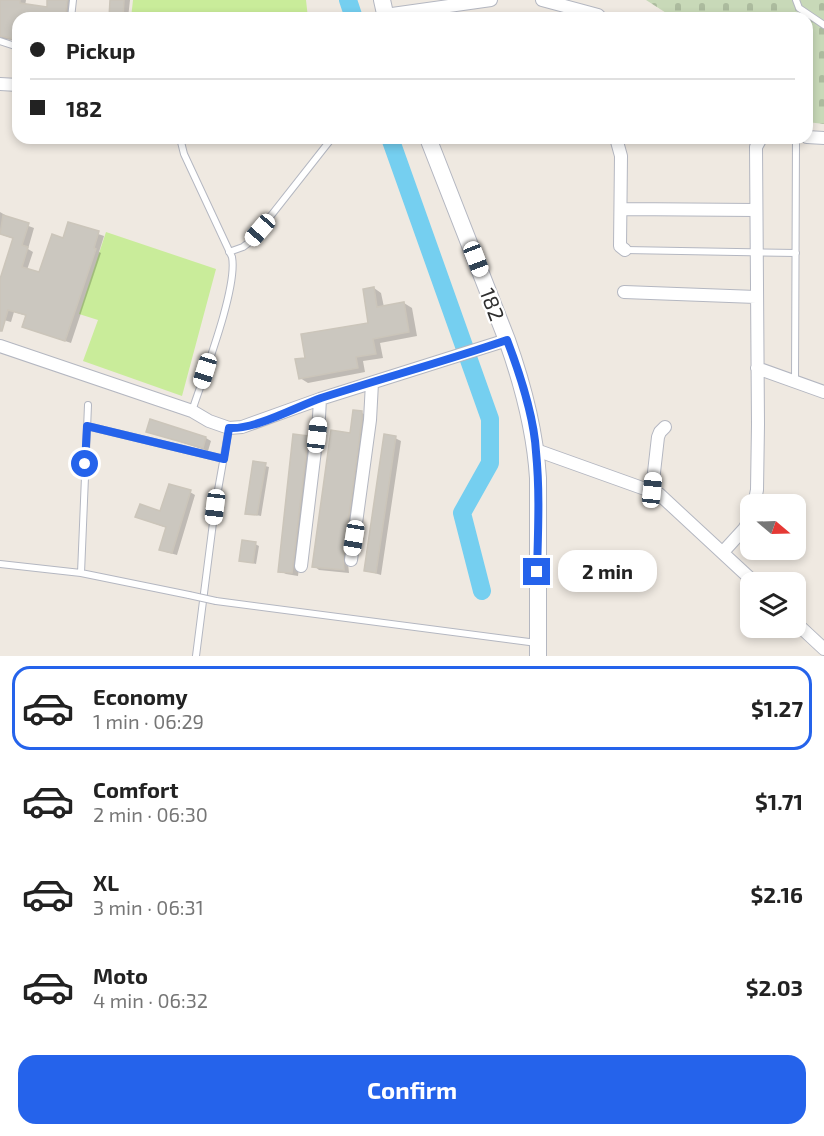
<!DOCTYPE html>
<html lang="en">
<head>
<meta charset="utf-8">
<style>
	:root { --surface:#fff; --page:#f6f6f6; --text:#222; --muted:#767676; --line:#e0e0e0; --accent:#2563eb }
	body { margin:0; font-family:"Exo 2",sans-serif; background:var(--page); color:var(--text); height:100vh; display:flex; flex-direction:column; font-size:22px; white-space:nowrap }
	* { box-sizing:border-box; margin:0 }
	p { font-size:20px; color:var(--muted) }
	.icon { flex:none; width:33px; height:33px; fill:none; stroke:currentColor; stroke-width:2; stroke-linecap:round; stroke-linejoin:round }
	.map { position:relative; height:656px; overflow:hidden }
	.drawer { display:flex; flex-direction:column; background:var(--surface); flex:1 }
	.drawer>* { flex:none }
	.top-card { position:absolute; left:12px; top:12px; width:801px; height:132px; border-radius:18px; box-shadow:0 3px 9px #0003; display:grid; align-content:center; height:132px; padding:0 18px; background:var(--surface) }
	.needle { width:39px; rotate:109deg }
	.controls { position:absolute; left:740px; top:494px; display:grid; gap:12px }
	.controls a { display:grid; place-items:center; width:66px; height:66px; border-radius:12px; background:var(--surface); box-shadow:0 3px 9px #0003; font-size:30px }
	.end { position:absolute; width:27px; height:27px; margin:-14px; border:8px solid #2563eb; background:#fff; box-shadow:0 0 0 3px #fff }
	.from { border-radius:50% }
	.bubble { position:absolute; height:42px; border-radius:18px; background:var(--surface); box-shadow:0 3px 9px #0003; font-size:20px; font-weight:700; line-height:42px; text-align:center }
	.car { position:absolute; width:18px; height:36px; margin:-18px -9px; border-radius:8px; box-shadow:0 0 4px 2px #0007; background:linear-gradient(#fff 24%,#345 0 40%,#fff 0 76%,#345 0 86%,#fff 0) }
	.top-card b { display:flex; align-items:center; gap:21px; height:57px; font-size:22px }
	.top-card b+b { border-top:2px solid var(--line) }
	.top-card i { width:15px; height:15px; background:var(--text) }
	ul { padding:10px 0 0; list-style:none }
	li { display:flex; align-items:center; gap:18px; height:84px; margin:0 12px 9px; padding:0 6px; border:3px solid transparent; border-radius:18px }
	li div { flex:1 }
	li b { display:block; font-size:22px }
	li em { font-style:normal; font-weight:700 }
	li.active { border-color:var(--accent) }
	li>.icon { width:54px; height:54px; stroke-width:1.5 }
	.action { display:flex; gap:12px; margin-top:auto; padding:12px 18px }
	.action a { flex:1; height:69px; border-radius:18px; background:var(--accent); color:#fff; font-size:24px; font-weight:700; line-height:69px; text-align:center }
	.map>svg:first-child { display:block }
</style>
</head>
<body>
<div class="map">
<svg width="824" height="656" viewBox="0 0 824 656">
	<defs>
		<pattern id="cemetery-stones" width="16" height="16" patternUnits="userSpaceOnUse" patternTransform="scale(1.5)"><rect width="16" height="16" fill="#c8d9b8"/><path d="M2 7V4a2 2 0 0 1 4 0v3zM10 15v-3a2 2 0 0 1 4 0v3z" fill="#acbb9e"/></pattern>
	</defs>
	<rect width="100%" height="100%" fill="#efe9e1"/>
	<path fill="url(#cemetery-stones)" d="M646,0H824V124L807,122V18H674Z"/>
	<path fill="#c9ec9a" d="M133,0H306L308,18H131Z
		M106,232L216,269L182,396L83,361L98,320L79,314Z"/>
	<path fill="#0003" d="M0,0H26L25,6L48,8L49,0H73L71,18H18V41L4,39L0,37Z
		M112,0H130L128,18H110Z
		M0,212L5,215L4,217L34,228L28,249L33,252L27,270L40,274L64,240L69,224L104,236L99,252L101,253L71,343L30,329L27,316L14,312L11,322L0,319V284L14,239L0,234Z
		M374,288L381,293L384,307L404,303L412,308L417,336L380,343L383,358L363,361L365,372L308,383L300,378L307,359L370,324Z
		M362,413L367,416L348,563L349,573L319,570L314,566L352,435Z
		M147,431L206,438L211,441L208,451Z
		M295,436L308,438L314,441L298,576L286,574L280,571Z
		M395,438L401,441L381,575L365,570Z
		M254,463L269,467L261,516L247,513Z
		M190,492L195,495L177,555L166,552L161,549L167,528L142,519L161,513Z
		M255,544L259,546L256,564L241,560Z"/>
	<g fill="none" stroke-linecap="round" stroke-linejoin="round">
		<path stroke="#75cff0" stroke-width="18" d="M348,0L354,18
			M390,138L490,419V463L462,513L482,591"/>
	</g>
	<path fill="#cbc7bf" stroke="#cbc5ba" stroke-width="1.5" d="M0,0H20V3L47,7V0H67L65,18H17L16,39L0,36Z
		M110,0H124L123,18H109Z
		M3,215L29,223L22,245L28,247L22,267L39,272L52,234L63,238L68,222L99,231L94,248L96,249L65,341L22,327L26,315L8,310L2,331H0V279L13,238L0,234Z
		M374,287L377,307L404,302L409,332L373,339L376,354L356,357L358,368L299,379L295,359L305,358L301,334L368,323L363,289Z
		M353,410L362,411V419L343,559L344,570L312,567L331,430L350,433Z
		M150,419L206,437L203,448L146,432Z
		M293,434L308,436L292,573L278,572Z
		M384,434L396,436L376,573L364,571Z
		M253,461L266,463L257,515L245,514Z
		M169,484L191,490L172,553L159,550L166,527L135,517L140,504L160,511Z
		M242,540L256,542L253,563L239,561Z"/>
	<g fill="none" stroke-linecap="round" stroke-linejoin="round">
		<defs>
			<path id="lane" d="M796,0L799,8L824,25
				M71,18L73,0
				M0,41L18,47
				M180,138L184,154L232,257C238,288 203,377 192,411
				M625,250L796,253
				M229,252L243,247L251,241L332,138
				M795,382L796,138
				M87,426L224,459
				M0,564L81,573L189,595
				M81,573L88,405
				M216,601L537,643
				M196,656L215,507L229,428"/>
			<path id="street" d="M542,0L598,15L601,18
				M385,15L491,0
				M0,84L18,85
				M807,137L824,138
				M616,138L621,156L620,246L625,250
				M621,209L756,210
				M624,292L756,297
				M0,346L192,411L209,421L229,428L242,427L320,399L507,340
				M757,368L824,392
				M536,450L659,494L754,582
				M652,490L658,437L660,432L665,427
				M754,504L757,490L758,424L756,147L761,138
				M723,552L744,529L750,519
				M351,560L370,420L372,383
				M301,566L319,417L320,399
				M795,622L824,649"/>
			<path id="secondary" d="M382,0L386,18
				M428,138L507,340C523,385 535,430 538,478V656"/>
		</defs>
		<use href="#lane" stroke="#b4b7c1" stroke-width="8"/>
		<use href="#street" stroke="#b4b7c1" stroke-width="14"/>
		<use href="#secondary" stroke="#b4b7c1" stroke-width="18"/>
		<use href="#lane" stroke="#fff" stroke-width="6"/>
		<use href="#street" stroke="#fff" stroke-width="12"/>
		<use href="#secondary" stroke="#fff" stroke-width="16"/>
		<defs>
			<path id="lane-bridge" d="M189,595L216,601"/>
		</defs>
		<use href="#lane-bridge" stroke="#b4b7c1" stroke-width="8" stroke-linecap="butt"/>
		<use href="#lane-bridge" stroke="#fff" stroke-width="6"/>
	</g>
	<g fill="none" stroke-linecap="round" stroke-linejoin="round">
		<path stroke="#2563eb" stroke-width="8" d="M85,464L87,426L224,459L229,428C254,430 296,407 321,398C383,378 446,361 507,340C520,374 534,416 536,452C540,492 538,532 537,572"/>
	</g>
	<g text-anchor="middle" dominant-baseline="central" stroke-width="4.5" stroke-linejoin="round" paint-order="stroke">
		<g font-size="21" fill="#2e2e2e" stroke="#fff">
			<text transform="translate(493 304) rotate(69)">182</text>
		</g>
	</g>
</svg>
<div class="controls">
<a><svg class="needle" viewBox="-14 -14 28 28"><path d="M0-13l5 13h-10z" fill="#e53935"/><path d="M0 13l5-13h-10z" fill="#767676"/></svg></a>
<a><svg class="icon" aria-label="layers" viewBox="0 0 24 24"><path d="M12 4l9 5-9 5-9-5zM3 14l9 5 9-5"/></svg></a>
</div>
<i class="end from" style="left:85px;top:464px"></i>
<i class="end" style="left:537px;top:572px"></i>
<div class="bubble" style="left:558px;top:550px;width:99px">2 min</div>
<i class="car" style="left:260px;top:230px;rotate:221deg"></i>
<i class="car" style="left:476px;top:259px;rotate:159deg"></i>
<i class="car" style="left:205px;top:371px;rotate:197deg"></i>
<i class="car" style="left:317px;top:435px;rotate:7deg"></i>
<i class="car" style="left:652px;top:490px;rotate:6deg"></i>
<i class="car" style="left:215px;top:507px;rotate:187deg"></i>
<i class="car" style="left:354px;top:538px;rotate:189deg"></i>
<div class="top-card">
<b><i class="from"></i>Pickup</b>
<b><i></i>182</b>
</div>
</div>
<section class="drawer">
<ul>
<li class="active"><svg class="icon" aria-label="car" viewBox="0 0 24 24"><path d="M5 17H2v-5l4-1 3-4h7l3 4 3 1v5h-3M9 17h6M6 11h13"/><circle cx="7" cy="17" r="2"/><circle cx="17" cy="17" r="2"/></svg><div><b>Economy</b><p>1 min · 06:29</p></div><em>$1.27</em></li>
<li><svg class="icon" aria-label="car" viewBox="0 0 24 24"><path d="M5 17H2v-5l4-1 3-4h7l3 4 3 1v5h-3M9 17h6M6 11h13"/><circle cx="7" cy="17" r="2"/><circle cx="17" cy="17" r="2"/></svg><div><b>Comfort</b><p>2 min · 06:30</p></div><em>$1.71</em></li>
<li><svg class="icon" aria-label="car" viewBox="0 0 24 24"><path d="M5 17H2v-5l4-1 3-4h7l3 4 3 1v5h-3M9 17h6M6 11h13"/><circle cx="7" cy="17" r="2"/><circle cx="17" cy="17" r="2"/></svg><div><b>XL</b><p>3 min · 06:31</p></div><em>$2.16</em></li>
<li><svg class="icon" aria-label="car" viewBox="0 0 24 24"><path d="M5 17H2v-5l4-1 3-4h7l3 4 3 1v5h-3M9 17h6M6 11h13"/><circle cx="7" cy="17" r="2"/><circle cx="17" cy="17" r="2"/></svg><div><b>Moto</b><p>4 min · 06:32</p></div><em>$2.03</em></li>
</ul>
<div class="action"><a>Confirm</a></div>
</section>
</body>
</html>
